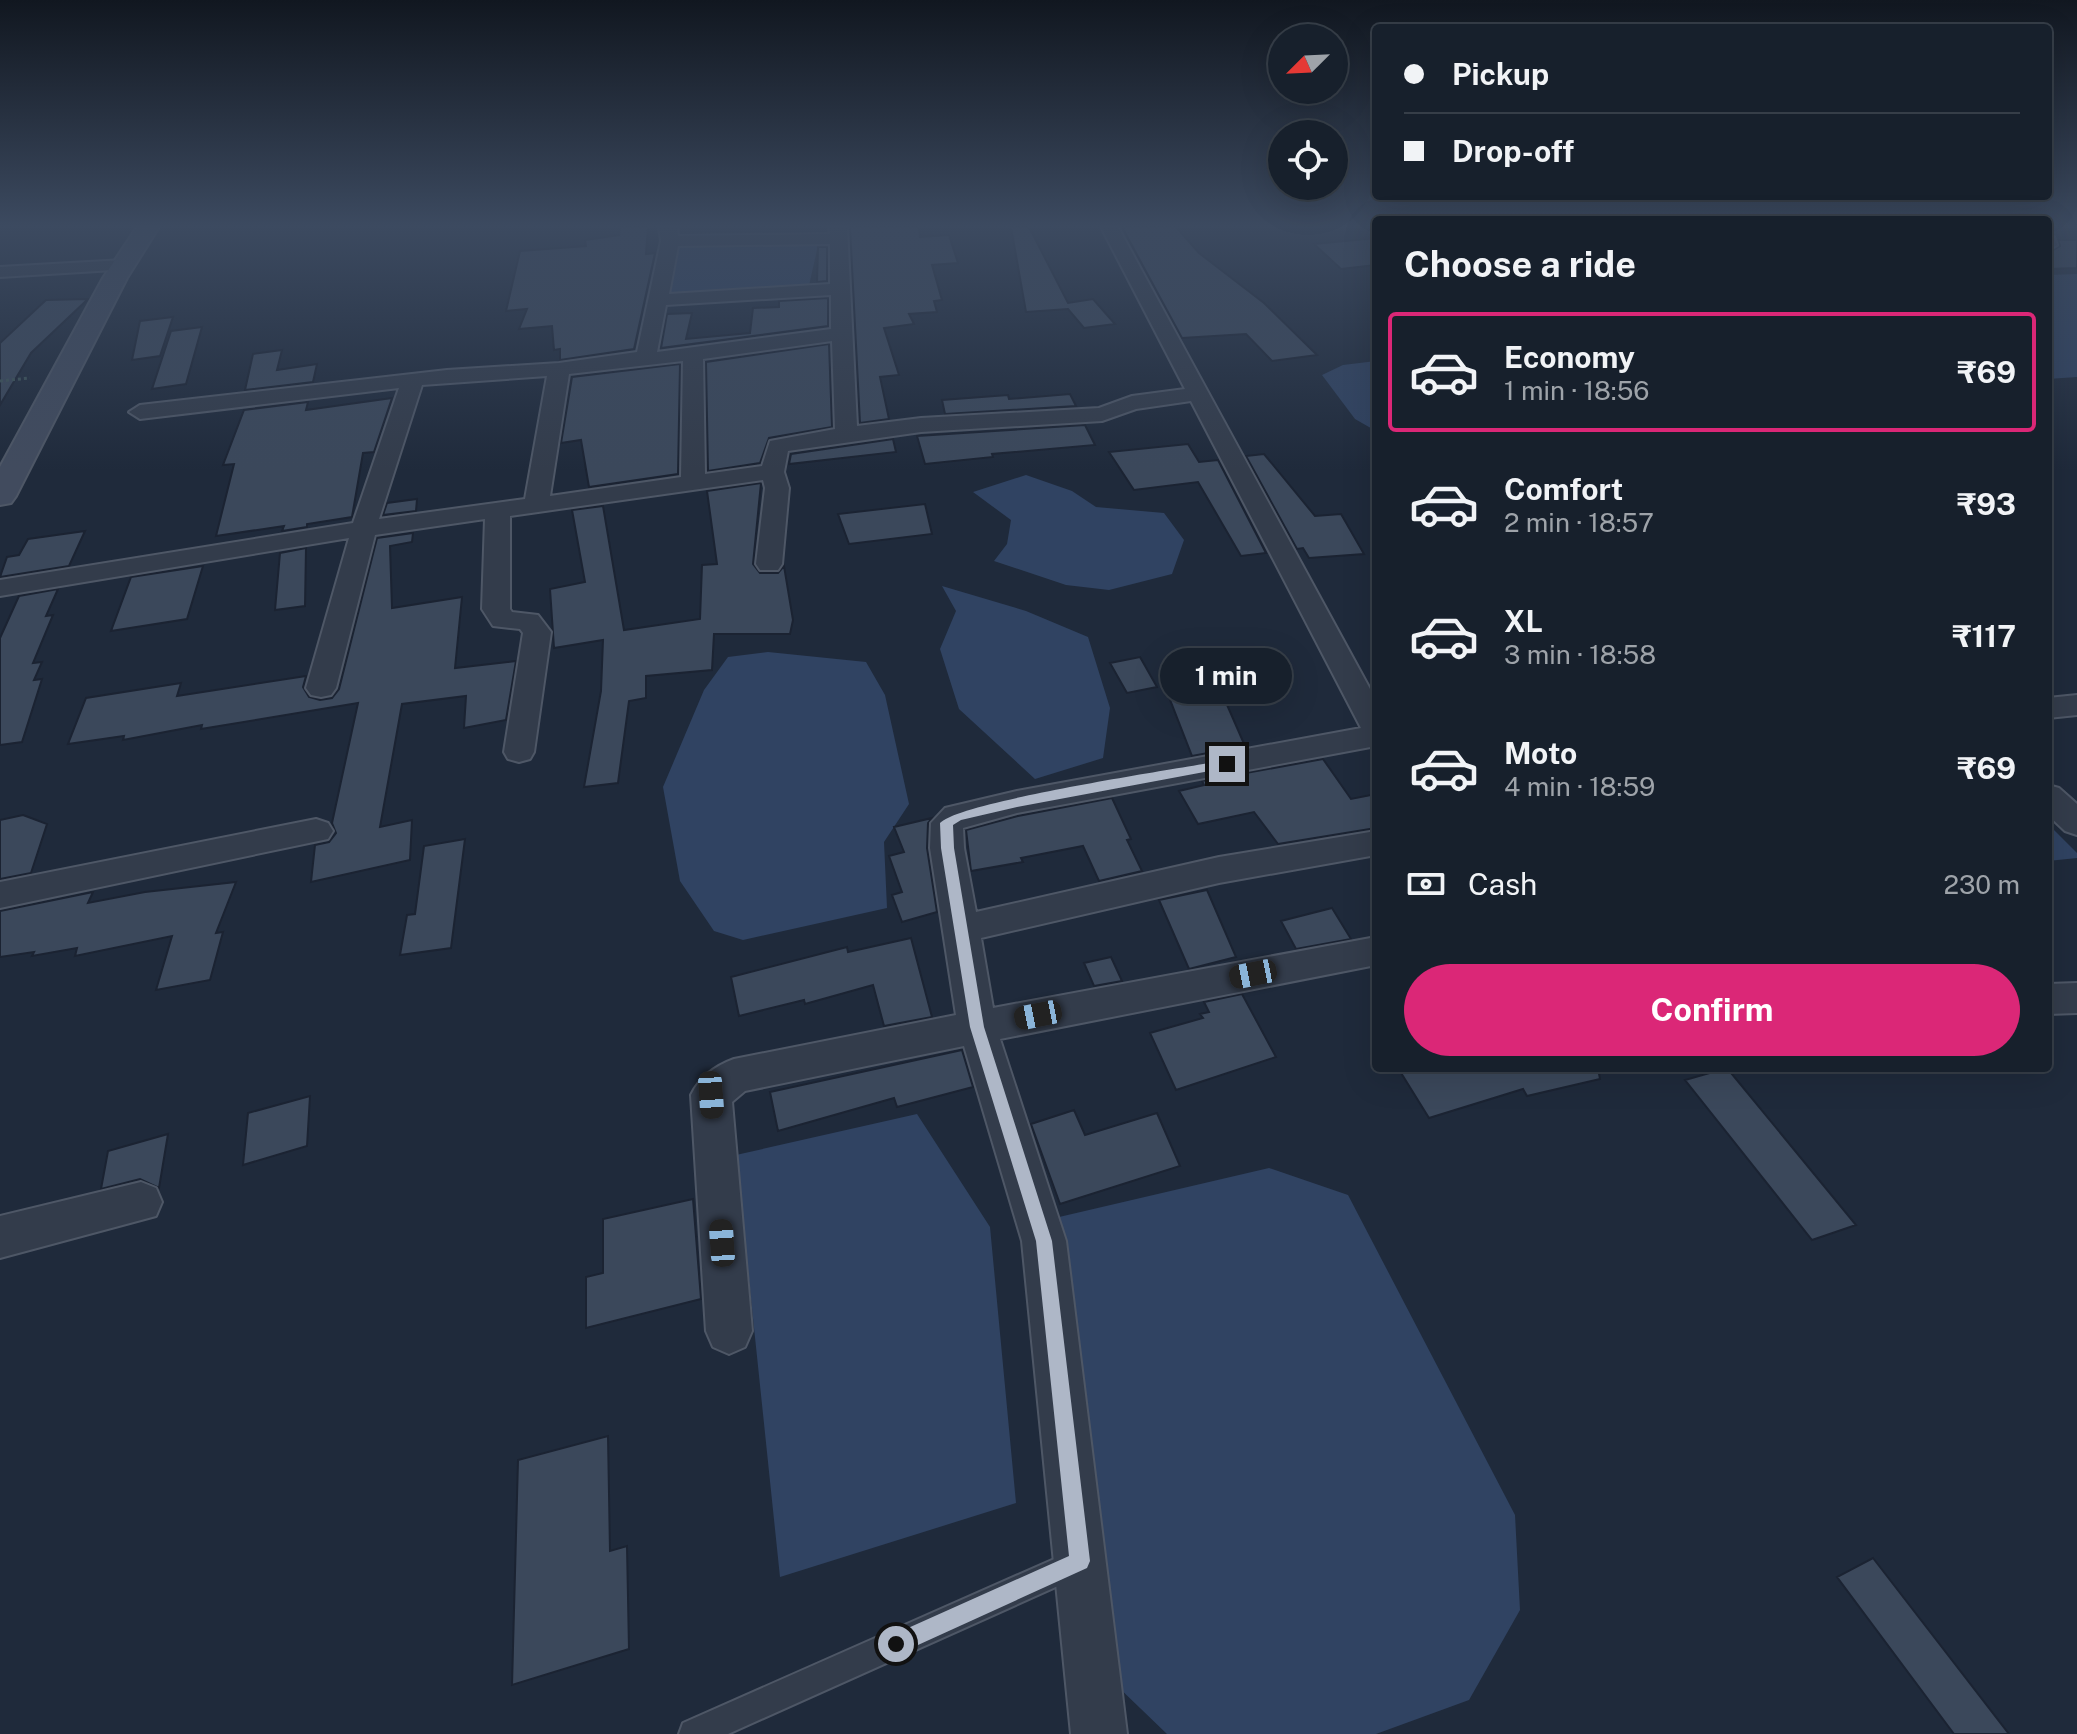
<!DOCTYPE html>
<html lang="en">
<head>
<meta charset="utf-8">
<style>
	:root { --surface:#17202c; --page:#202834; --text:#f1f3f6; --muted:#9ea3a9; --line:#363e48; --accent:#db2777 }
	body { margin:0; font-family:"Public Sans",sans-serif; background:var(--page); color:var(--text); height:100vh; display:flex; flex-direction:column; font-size:30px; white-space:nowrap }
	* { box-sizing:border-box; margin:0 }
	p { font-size:26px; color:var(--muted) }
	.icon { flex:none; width:44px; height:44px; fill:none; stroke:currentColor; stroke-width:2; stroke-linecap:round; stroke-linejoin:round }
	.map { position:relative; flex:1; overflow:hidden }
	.details { position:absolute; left:1372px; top:216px; width:680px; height:856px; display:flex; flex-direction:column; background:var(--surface); border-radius:8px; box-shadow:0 8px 32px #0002,0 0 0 2px var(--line) }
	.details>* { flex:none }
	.banner { position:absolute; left:1372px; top:24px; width:680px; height:176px; border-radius:8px; box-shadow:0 8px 32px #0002,0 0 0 2px var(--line); display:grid; align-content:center; height:176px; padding:0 32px; background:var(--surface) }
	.needle { width:52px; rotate:246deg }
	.tools { position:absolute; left:1268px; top:24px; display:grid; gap:16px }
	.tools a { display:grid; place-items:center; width:80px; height:80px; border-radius:50%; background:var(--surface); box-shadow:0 8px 32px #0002,0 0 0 2px var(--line); font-size:40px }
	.end { position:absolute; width:36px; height:36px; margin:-18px; border:10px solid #aeb7c7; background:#111; box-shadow:0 0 0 4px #111 }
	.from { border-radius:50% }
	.bubble { position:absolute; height:56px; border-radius:28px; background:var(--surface); box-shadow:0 8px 32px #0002,0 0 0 2px var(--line); font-size:26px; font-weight:700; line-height:56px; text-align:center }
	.car { position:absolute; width:24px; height:48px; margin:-24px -12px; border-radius:10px; box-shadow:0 0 6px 2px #0007; background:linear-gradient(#222 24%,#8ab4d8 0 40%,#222 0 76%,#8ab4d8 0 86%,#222 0) }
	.banner b { display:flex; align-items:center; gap:28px; height:76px; font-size:30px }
	.banner b+b { border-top:2px solid var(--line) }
	.banner i { width:20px; height:20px; background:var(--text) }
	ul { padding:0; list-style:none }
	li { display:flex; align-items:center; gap:24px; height:120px; margin:0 16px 12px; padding:0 16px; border:4px solid transparent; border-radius:8px }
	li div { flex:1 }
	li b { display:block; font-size:30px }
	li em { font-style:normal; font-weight:700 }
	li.current { border-color:var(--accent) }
	li>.icon { width:72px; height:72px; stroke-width:1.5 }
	h2 { padding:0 32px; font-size:36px; line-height:96px }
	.pay { display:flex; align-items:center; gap:20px; height:88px; padding:0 32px; font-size:30px }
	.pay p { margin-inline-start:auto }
	.primary-button { display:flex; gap:16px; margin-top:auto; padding:16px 32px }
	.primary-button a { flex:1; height:92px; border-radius:48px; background:var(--accent); color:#fff; font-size:32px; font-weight:700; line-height:92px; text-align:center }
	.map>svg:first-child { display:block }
</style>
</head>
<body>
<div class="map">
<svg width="2077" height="1734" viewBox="0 0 2077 1734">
	<rect width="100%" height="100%" fill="#1f2a3b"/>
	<path fill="#304362" d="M819,241L808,290L658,298L671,244Z
		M2077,274V377L2048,379V275Z
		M1376,361V431L1355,419L1322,375L1343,365Z
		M1026,475L1072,491L1096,507L1164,513L1184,540L1172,574L1109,590L1066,585L994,561L1007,544L1011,520L973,492Z
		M942,586L1026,611L1088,637L1110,708L1103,758L1035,779L959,709L940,649L956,611Z
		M768,652L866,662L885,695L909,804L884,842L887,908L743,940L714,931L680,881L663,787L704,690L728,657Z
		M2048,824L2077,853V858L2048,861Z
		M917,1114L990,1227L1016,1503L780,1577L736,1155Z
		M1269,1168L1348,1195L1515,1515L1520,1610L1469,1700L1376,1734H1167L1113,1682L1042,1221Z"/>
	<path fill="#3b485b" stroke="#1b2332" stroke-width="2" d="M620,227H648L646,254L655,253L634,349L560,360V349L554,350L552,326L519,329L527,309L506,311L520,251L586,246L585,240L619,235Z
		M850,227H919L920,237L949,235L958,263L932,265L942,300L934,301L937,312L909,314L914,324L884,328L899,375L880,377L889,419L860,423Z
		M1011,227H1029L1068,303L1093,299L1115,324L1084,328L1068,309L1026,312Z
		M1122,227H1176L1199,253L1264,303L1317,355L1272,361L1246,334L1182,338Z
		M1376,238V265L1341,269L1314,244Z
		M2058,240H2077V268L2048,269V253L2060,246Z
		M818,247H827V281L817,282Z
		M828,298V326L661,348L667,314L692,313L686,339L750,333L753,308L779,307V301Z
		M88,299L31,353L0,405V343L46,300Z
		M173,317L160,356L132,360L140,321Z
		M202,327L186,384L152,389L171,331Z
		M829,344L832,427L769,438L760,463L708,471L706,362Z
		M282,350L277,370L317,364L313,382L245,390L253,354Z
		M680,364L678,474L589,487L581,440L561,443L572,377Z
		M1070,394L1076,406L945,414L942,400L1008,395L1009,399Z
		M392,398L374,452L363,453L352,517L307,524V527L282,531L284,526L216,536L234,464L223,465L244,410L308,402L306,410Z
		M1085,425L1095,445L992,454L993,457L925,464L917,436Z
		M893,439L896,452L789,464L791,454Z
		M1188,444L1199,462L1218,460L1266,553L1241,556L1198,482L1134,490L1109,452Z
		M1264,454L1315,516L1341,514L1364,554L1309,558L1303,548L1297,549L1246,456Z
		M761,483L753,564L760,573H778L784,566L793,620L790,634H714L712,670L646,676V698L629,701L618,783L584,787L601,691L603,640L554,648L550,589L585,582L572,510L603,506L624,630L700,619L702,565L717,564L707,491Z
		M417,499L416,511L383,515L387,503Z
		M925,504L932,534L849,544L838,514Z
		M85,531L69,566L0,577L7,557L19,555L28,539Z
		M413,533L412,542L390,546L392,608L462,597L455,668L516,661L506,720L464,728L466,696L402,704L380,827L412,820L410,860L311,882L315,845L329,842L336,833L332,823L358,703L201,729L202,725L123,740L124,736L68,744L86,698L181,683L177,696L306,676L303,687L309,697L320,700L332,698L339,689L377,538Z
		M306,548L305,606L275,610L280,553Z
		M203,566L187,619L111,631L131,577Z
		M58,589L46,616L53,615L33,663L42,662L34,680L42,679L22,742L0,745V638L19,596Z
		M1140,657L1157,687L1127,693L1110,663Z
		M1221,691L1245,746L1192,756L1169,697Z
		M1323,759L1351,799L1376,794V828L1278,844L1254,812L1198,824L1179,791L1204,785L1202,781Z
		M1112,798L1131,839L1127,840L1142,871L1099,881L1083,846L1021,858L1023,862L971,871L966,830L1018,816Z
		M23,815L47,824L31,873L0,879V820Z
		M932,818L928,823L927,848L937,912L902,922L892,895L902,892L889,856L904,852L894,827Z
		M465,839L451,948L400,955L407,915L415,914L424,846Z
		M236,882L216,933L223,932L210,980L156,990L172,936L75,956L77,948L32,956L34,952L0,957V911L93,892L88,903L145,892Z
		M1207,890L1236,957L1189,969L1159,900Z
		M1332,908L1351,939L1296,949L1281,921Z
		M911,938L932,1017L884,1026L873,985L805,1004L804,1000L739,1016L731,977L847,947L848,952Z
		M1111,957L1122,981L1094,986L1084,963Z
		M1242,994L1276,1057L1176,1090L1150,1033L1203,1018L1200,1014L1209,1012L1204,1002Z
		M962,1050L973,1087L897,1107L894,1098L778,1131L770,1092Z
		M1398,1068H1598L1600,1079L1527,1096L1523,1089L1429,1118Z
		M1727,1068L1856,1225L1812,1240L1685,1080Z
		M310,1096L307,1146L243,1165L248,1113Z
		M1074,1110L1085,1135L1157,1113L1180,1166L1060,1204L1031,1124Z
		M168,1134L159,1188L140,1179L101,1189L108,1151Z
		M693,1199L701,1299L586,1328V1277L603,1273V1219Z
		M608,1436L610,1551L627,1546L629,1649L512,1685L518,1460Z
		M1873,1558L2009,1734H1954L1837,1577Z"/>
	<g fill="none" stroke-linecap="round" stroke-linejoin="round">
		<defs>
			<path id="lane" d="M1077,1549L1087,1553L1091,1563L1087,1573L728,1734H679L683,1723Z"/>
			<path id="street" d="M659,227H677L678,236L830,234L829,227H847L857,426L921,418L1099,408L1132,396L1185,389L1101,227H1118L1376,700V746L1017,813L963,828L964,848L976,912L1219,857L1376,831V855L1219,883L981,938L993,1008L1376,937V965L1000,1039L1066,1241L1127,1734H1071L1022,1241L964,1046L745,1091L732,1102L752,1331L745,1347L729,1354L713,1347L706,1331L691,1095C700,1077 715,1066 734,1059L956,1015L930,848L931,823L945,808L1017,791L1361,728L1191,401L1136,409L1102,421L921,432L788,451L784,472L789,488L782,564L778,570H760L756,564L765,488L763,480L510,516V609L512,612L538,615L551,632L534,752L530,759L519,762L508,759L504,752L523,633L520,629L493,626L482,609L485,519L375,535L336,688L331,695L321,697L311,695L306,688L349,538L0,596V580L353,523L399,388L140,419L129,412L140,405L447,370L559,363L637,352L661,241ZM830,244V284L669,294L678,246ZM831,295V329L657,352L666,305ZM832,341L835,429L770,441L762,466L705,474L703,359ZM683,361L681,477L550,496L569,374ZM547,376L525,499L379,519L422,385Z
				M2048,236L2054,237L2057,245L2048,250Z
				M124,260L130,261L133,265L130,269L0,277V267Z
				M2077,695V715L2048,718V698Z
				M2048,785L2059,788L2077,804V835L2065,831L2048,815Z
				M316,819L328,823L333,831L328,839L0,908V882Z
				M2077,983V1013L2048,1014V984Z
				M141,1182L156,1188L162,1202L156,1216L0,1258V1216Z"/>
			<path id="secondary" d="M137,227H159L127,278L16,496L11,503L0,505V467L103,278Z"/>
		</defs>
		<use href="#lane" stroke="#4e5766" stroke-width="4"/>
		<use href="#street" stroke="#4e5766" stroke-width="4"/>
		<use href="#secondary" stroke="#4e5766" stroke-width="4"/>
		<path stroke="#3f5559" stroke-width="3" stroke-dasharray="3 3" stroke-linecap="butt" d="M0,381L30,378"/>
		<use href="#lane" fill="#333c4b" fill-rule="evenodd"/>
		<use href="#street" fill="#333c4b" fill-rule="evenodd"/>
		<use href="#secondary" fill="#414b5e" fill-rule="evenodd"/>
	</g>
	<linearGradient id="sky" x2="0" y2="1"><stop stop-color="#111720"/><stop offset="0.48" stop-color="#3c4a60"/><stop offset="1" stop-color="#3c4a60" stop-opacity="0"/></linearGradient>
	<rect width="2077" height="470" fill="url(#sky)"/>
	<path fill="#aeb7c7" d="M1227,760L1233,764L1231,767L1017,807L961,820L953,825L954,848L984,1027L1052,1241L1090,1561L1087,1568L896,1655L888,1652L885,1644L888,1637L1069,1556L1036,1241L970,1027L941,848L940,823C960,801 1183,768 1227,760Z"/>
</svg>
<div class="tools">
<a><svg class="needle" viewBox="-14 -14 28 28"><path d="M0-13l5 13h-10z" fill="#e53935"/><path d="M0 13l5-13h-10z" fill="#9ea3a9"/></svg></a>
<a><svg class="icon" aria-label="locate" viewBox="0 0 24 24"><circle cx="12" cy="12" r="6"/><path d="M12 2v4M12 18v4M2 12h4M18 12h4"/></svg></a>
</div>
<i class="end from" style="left:896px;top:1644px"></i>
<i class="end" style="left:1227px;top:764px"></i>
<div class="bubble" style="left:1160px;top:648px;width:132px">1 min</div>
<i class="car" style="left:1253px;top:974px;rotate:259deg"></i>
<i class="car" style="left:1038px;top:1015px;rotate:259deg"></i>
<i class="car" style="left:711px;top:1095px;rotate:176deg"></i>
<i class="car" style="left:722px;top:1243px;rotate:356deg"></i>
<div class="banner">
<b><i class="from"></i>Pickup</b>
<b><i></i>Drop-off</b>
</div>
<section class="details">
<h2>Choose a ride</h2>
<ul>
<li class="current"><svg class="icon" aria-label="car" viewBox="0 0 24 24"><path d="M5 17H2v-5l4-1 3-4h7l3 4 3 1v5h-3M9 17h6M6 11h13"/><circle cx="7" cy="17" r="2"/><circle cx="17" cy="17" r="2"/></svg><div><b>Economy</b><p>1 min · 18:56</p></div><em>₹69</em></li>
<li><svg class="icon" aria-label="car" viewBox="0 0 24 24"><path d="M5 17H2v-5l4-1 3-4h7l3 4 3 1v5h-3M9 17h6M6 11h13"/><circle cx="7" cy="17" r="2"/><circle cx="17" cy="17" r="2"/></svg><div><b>Comfort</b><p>2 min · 18:57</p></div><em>₹93</em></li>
<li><svg class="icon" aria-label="car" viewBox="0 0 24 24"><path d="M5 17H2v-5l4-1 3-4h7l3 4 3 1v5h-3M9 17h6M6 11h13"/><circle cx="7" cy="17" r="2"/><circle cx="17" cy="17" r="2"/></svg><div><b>XL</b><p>3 min · 18:58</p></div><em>₹117</em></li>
<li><svg class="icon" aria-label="car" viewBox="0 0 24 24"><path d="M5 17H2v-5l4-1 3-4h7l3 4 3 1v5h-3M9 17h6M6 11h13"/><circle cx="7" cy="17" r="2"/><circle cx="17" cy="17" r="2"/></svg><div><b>Moto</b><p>4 min · 18:59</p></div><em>₹69</em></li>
</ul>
<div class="pay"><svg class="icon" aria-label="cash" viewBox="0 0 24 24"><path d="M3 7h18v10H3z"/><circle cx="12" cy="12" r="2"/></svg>Cash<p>230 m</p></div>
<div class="primary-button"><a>Confirm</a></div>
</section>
</div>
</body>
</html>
